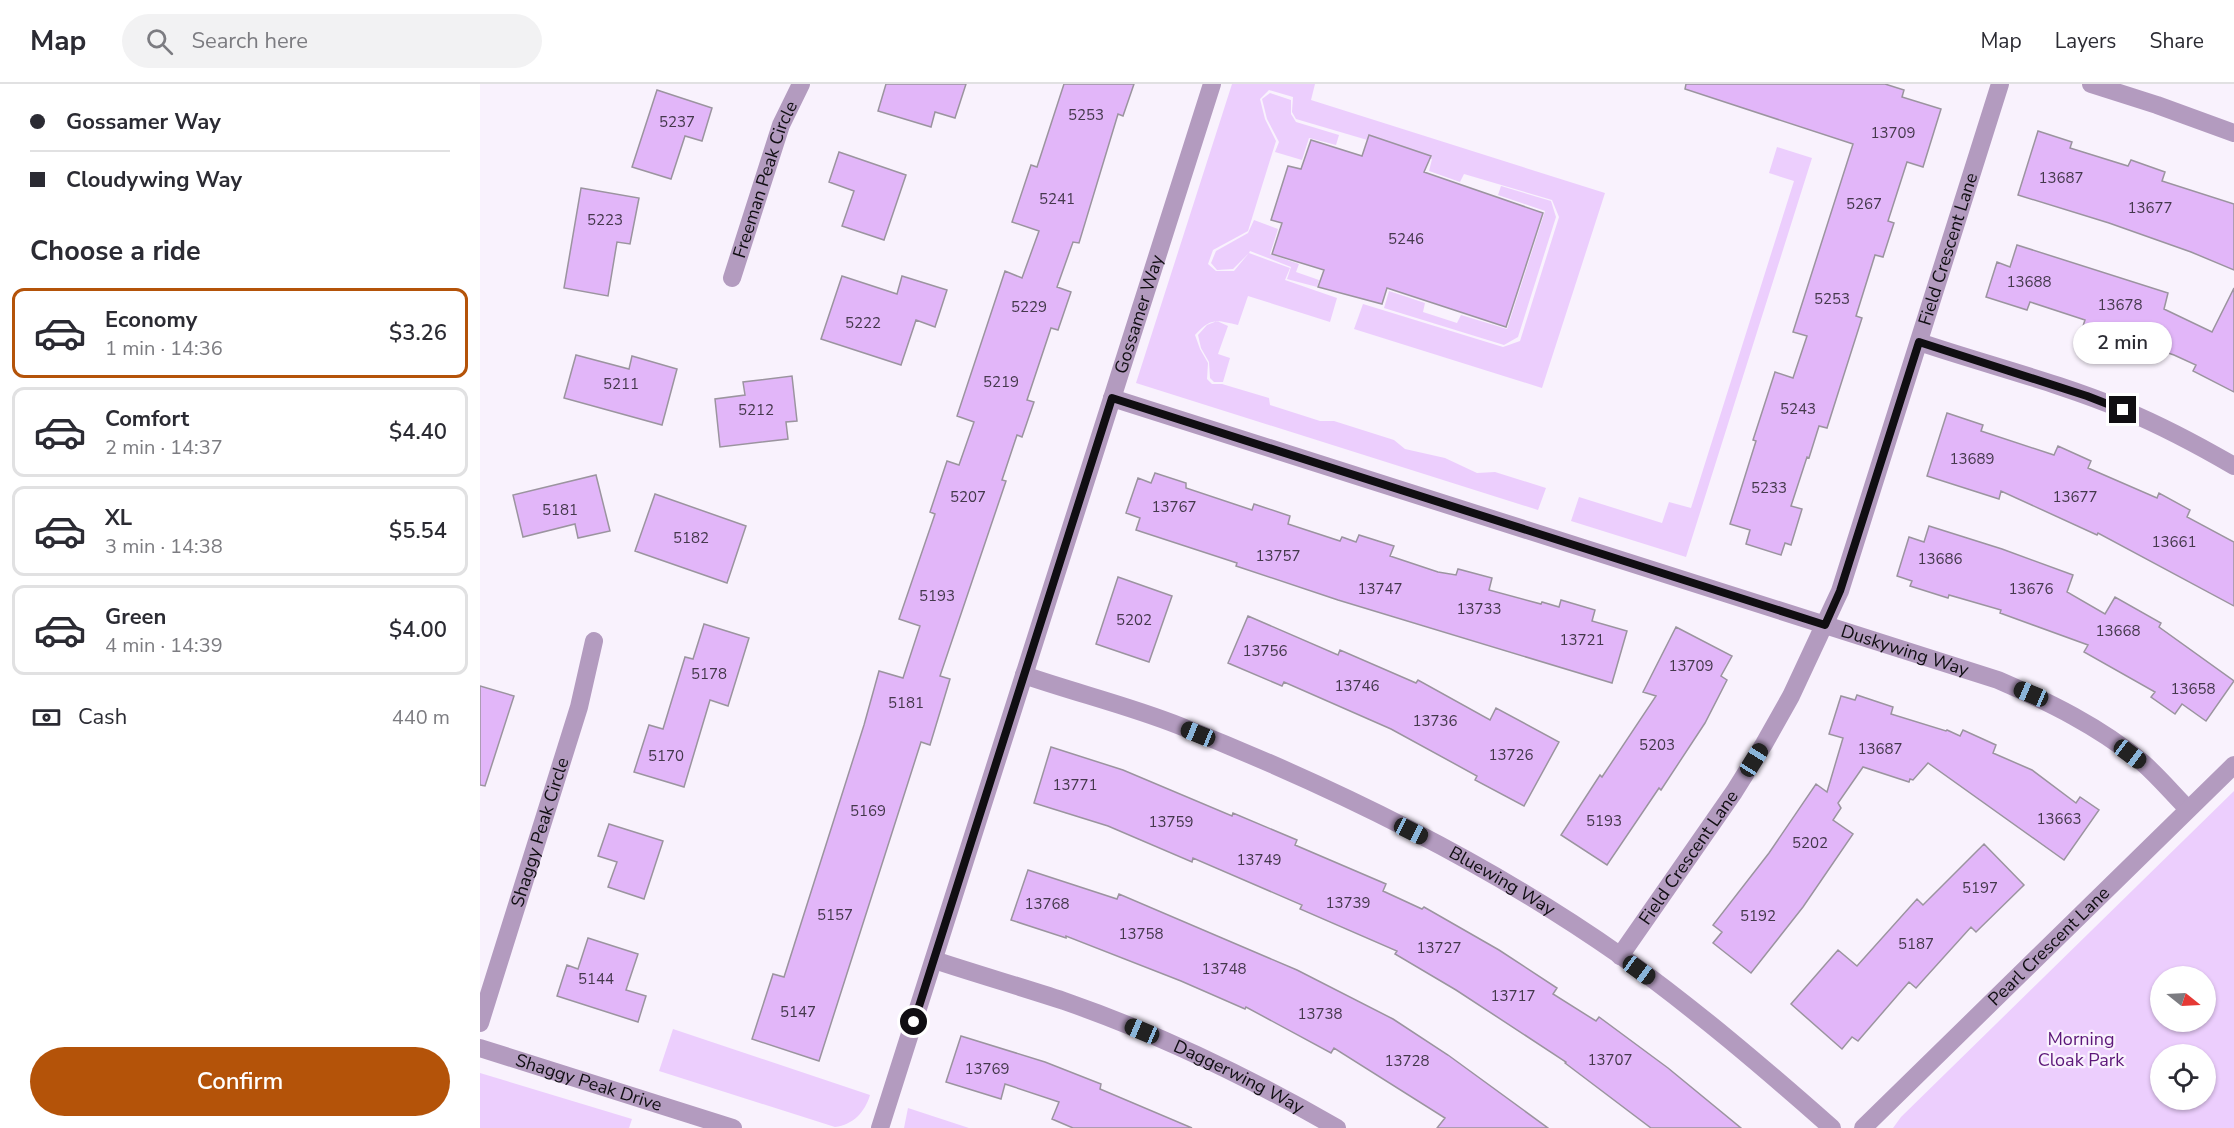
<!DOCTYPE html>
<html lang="en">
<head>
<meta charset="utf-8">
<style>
	:root { --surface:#fff; --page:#f2f2f3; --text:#2b2b33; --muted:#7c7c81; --line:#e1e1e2; --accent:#b45309 }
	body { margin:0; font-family:"Nunito Sans",sans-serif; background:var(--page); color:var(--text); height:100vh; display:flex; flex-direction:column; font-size:22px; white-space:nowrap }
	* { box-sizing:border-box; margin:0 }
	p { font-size:20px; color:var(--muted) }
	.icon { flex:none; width:33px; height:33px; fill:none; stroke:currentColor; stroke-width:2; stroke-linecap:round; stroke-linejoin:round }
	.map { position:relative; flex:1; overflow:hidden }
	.side { display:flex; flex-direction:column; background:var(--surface); width:480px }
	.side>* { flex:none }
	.top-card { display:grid; align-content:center; height:132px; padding:0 30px; background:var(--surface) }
	.needle { width:39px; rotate:108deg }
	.buttons { position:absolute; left:1670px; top:882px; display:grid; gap:12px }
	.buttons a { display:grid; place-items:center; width:66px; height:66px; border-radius:50%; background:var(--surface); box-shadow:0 2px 4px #0004; font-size:30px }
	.end { position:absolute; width:27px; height:27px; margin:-14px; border:8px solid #100e12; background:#fff; box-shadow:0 0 0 3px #fff }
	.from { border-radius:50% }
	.bubble { position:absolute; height:42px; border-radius:21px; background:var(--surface); box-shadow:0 2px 4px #0004; font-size:20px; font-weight:600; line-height:42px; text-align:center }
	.car { position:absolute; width:18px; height:36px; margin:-18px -9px; border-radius:8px; box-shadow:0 0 4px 2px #0007; background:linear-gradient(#222 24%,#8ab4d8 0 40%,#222 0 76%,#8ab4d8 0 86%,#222 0) }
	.top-card b { display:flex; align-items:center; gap:21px; height:57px; font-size:22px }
	.top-card b+b { border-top:2px solid var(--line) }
	.top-card i { width:15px; height:15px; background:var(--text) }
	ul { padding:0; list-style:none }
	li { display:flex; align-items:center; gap:18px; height:90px; margin:0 12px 9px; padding:0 18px; border:3px solid var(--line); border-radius:12px }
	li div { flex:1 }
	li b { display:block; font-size:22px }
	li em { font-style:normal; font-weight:600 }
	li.on { border-color:var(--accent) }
	li>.icon { width:54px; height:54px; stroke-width:1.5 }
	h2 { padding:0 30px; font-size:27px; line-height:72px }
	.pay { display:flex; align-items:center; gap:15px; height:66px; padding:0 30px; font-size:22px }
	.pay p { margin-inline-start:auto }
	.primary-button { display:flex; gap:12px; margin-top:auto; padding:12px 30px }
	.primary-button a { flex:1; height:69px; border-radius:36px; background:var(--accent); color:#fff; font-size:24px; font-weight:600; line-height:69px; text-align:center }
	header { display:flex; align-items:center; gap:36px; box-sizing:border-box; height:84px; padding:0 30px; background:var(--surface); border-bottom:2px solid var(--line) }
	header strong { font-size:28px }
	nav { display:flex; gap:33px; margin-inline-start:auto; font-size:21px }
	.search { width:420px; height:54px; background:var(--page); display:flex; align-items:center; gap:15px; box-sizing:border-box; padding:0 21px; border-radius:33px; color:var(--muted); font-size:22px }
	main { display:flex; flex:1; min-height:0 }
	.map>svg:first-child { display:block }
</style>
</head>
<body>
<header>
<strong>Map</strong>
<div class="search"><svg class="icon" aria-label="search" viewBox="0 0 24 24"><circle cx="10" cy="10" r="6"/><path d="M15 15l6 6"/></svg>Search here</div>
<nav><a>Map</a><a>Layers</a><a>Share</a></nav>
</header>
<main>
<section class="side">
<div class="top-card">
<b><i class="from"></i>Gossamer Way</b>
<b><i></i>Cloudywing Way</b>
</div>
<h2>Choose a ride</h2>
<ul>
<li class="on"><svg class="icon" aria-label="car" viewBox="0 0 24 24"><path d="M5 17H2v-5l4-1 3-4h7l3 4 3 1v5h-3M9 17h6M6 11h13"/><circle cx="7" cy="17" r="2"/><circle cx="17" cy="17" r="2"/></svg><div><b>Economy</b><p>1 min · 14:36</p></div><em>$3.26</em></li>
<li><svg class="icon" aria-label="car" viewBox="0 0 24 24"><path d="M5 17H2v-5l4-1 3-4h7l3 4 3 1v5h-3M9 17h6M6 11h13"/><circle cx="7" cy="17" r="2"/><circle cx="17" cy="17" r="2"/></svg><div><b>Comfort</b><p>2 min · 14:37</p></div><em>$4.40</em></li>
<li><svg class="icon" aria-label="car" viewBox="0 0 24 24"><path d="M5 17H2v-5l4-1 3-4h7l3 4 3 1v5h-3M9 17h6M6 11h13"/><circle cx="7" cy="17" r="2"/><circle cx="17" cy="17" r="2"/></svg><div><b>XL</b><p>3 min · 14:38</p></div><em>$5.54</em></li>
<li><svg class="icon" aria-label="car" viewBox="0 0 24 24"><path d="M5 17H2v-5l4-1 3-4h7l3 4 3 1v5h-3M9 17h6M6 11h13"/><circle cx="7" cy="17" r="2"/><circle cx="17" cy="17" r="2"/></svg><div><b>Green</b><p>4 min · 14:39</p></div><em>$4.00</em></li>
</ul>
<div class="pay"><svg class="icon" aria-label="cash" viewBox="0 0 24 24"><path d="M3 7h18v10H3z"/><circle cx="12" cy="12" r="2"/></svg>Cash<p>440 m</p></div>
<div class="primary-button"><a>Confirm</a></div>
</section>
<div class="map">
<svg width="1754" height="1044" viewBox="0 0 1754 1044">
	<rect width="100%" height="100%" fill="#f9f2fd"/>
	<path fill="#eccefd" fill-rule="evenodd" d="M752,0H835L831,16L1125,109L1062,304L874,245L883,220L1023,263L1040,257L1079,133L1072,116L984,90L980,98L949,87L952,75L816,35L812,28L813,13L789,6L780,15L785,35L796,57L768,147L733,166L728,180L736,187H754L769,169L753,185L737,186L731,179L736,167L768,149L774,136L798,145L790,170L819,180L816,188L839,196L837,203L807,195L811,183L770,167L769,169L810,184L805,196L857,214L850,238L768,212L758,241C737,236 731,233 715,251L720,265L728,279L727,295L732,300H742L789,314L790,321L840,337H854L914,356L925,365L965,374L997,389L1015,388L1066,404L1058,426L656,299Z
		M790,9L811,16V30L816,38L859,51L856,61L829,54L822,76L795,68L799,58L787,35L782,15Z
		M1297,63L1332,74L1206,473L1091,437L1099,413L1182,439L1189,418L1211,424L1314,97L1289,89Z
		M1021,102L1071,117L1076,133L1038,253L1024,261L904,224L909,207L945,219L943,228L977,239L981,231L1027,245L1065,127L1018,111Z
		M737,237L748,242L738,270L750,274L743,298H734L730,294L729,278L721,264L718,251L727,241Z
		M1754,707V1044H1413L1421,1033ZM1680,892H1725V938H1680ZM1680,970H1725V1016H1680Z
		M193,945L390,1011C385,1028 373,1041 355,1043L179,987Z
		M0,989L152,1035L149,1044H0Z
		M428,1024L489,1044H424Z"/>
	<path fill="#e2b6f9" stroke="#9b949f" stroke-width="1.5" d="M406,0H486L475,34L455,28L451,43L398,27Z
		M584,0H654L643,32L638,30L599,159L593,158L577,203L591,208L578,246L571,244L547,316L554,318L542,353L537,351L522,396L526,397L460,592L470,595L450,661L441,658L339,977L272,955L293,890L304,893L384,641L399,587L423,594L440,542L419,535L455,430L450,428L467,377L479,381L494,338L477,332L525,187L542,194L559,147L532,138L551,81L557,83Z
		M1206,0H1405L1424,6L1422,13L1461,25L1443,83L1427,78L1408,137L1414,139L1403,173L1395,171L1376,232L1382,234L1360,303L1347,344L1339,342L1329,374L1327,373L1311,422L1322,425L1311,461L1305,459L1301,471L1266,460L1270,446L1250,440L1276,357L1273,356L1295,288L1313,294L1327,252L1313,248L1373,60L1205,5Z
		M177,6L232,24L222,57L205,52L191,95L152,83Z
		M1558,47L1592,58L1590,64L1648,82L1651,76L1685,88L1682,97L1754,120V186L1711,168L1629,139L1538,111Z
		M889,51L951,72L944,88L1063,129L1026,243L907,204L902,220L838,203L844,186L792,170L802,139L791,136L808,82L821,85L831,56L882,72Z
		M359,68L426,91L404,156L362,142L374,107L349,98Z
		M101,104L159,114L150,160L137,158L128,212L84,204Z
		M1537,161L1688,209L1684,225L1732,248L1754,204V308L1713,287L1716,281L1694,271L1658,259L1657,263L1602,245L1605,236L1550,218L1547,226L1506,213L1517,178L1530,183Z
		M362,192L417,210L422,192L467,206L455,243L436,236L421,281L341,255Z
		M96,271L149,285L152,272L197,285L182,341L84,314Z
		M312,292L317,337L306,338L308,355L240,363L235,315L265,311L263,298Z
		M1467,329L1503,341L1501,347L1574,371L1578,362L1611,377L1608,384L1677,414L1679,409L1710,426L1707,433L1754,458V522L1618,449L1617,451L1521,407L1519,415L1447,392Z
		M675,389L706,399V404L772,426L774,420L810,432L808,440L860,457L862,453L876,458L879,451L914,462L910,472L958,488L976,491L978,485L1012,494L1009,506L1061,520L1062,518L1079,523L1081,516L1115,526L1112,537L1147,547L1132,599L858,516L756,482L757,479L656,446L660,434L646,429L658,394L671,399Z
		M116,391L130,447L98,454L95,440L43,453L33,411Z
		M175,410L266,442L247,499L155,467Z
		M1449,442L1522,465L1593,491L1587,508L1625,530L1635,513L1681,539L1679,543L1754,597L1726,637L1702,620L1695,630L1671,613L1675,608L1604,568L1608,561L1520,529L1521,526L1469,511L1468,514L1430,502L1432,497L1417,492L1429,453L1444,458Z
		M638,493L692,512L669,578L616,560Z
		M768,532L858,571L860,566L936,599L938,596L1010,636L1016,624L1079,658L1044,722L995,696L997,692L911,645L804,598L802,602L748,579Z
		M224,540L269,554L248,622L230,616L204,703L154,688L169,641L183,645L205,573L213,575Z
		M1196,543L1252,572L1241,592L1247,596L1225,639L1181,706L1179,704L1127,781L1081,751L1120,691L1122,693L1176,612L1163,608Z
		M0,602L34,612L5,702L0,701Z
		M1377,611L1413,623L1411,630L1466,647L1467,646L1480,652L1483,646L1516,661L1513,669L1552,686L1596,719L1600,713L1619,726L1584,776L1448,679L1433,696L1430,695L1429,698L1383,683L1358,719L1361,724L1353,736L1373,750L1323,823L1271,889L1233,859L1242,848L1233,841L1289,769L1336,700L1347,708L1363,654L1349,650L1361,612L1375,616Z
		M571,663L643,686L752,732L753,729L817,756L815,761L906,800L903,807L942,825L944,823L1019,866L1077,904L1073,910L1116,937L1119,933L1188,984L1261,1044H1171L1085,979L1086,978L976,906L915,870L917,867L820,825L822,821L713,774L712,778L628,742L554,719Z
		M129,740L183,757L164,815L128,803L137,778L118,772Z
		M1504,760L1544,801L1496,848L1491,843L1436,904L1429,898L1378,957L1372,953L1362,965L1311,920L1358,866L1377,882L1437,815L1443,821Z
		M548,786L637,815L639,810L817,886L913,935L968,971L1068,1044H957L965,1034L854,964L851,969L766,923L765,925L701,897L586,852V854L531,836Z
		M108,854L158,870L146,906L166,912L158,938L77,912L87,881L98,885Z
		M481,952L565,978L621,1000L620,1005L712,1044H593L572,1035L579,1018L525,1000L521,1015L466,998Z"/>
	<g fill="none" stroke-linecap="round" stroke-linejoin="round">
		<g stroke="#b39bbf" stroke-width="18">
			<path d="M1611,0L1677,21L1754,49"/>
			<path id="s1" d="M252,194L301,41L321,0"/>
			<path d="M1439,258C1507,281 1577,298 1644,326C1682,342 1718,361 1754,382"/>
			<path id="s2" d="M632,314L1518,596C1569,618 1620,643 1663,679C1679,693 1693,710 1708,725"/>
			<path id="s3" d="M544,591C596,609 650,622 700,642C854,703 1006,777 1141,872C1215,925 1284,984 1352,1044"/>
			<path id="s4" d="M1140,872L1254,708L1284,660L1311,612L1360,507L1520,0"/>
			<path id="s5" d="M454,876C497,890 541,903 584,917C679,950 770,994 857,1044"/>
			<path id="s6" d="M0,939L99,623L114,557"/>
			<path id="s7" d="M0,964L253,1044"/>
			<path id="s8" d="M400,1044L732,0"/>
			<path id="s9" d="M1383,1044L1754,681"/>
		</g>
	</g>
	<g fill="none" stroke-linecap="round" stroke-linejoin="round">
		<path stroke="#100e12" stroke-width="8" d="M434,938L632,314L1345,541L1360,507L1439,258L1607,312L1643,326"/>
	</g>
	<g text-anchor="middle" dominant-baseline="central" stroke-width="4.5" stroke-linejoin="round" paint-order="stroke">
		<g font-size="15" fill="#44384c">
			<text x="606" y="31">5253</text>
			<text x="197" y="38">5237</text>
			<text x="1413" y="49">13709</text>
			<text x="1581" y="94">13687</text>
			<text x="577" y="115">5241</text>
			<text x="1384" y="120">5267</text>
			<text x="1670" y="124">13677</text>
			<text x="125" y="136">5223</text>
			<text x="926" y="155">5246</text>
			<text x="1549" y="198">13688</text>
			<text x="1352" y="215">5253</text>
			<text x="1640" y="221">13678</text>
			<text x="549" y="223">5229</text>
			<text x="383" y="239">5222</text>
			<text x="521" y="298">5219</text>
			<text x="141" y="300">5211</text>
			<text x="1318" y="325">5243</text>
			<text x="276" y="326">5212</text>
			<text x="1492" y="375">13689</text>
			<text x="1289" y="404">5233</text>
			<text x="488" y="413">5207</text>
			<text x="1595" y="413">13677</text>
			<text x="694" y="423">13767</text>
			<text x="80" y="426">5181</text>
			<text x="211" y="454">5182</text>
			<text x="1694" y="458">13661</text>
			<text x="798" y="472">13757</text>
			<text x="1460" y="475">13686</text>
			<text x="900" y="505">13747</text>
			<text x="1551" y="505">13676</text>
			<text x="457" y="512">5193</text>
			<text x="999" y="525">13733</text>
			<text x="654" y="536">5202</text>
			<text x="1638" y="547">13668</text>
			<text x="1102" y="556">13721</text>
			<text x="785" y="567">13756</text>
			<text x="1211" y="582">13709</text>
			<text x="229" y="590">5178</text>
			<text x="877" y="602">13746</text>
			<text x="1713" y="605">13658</text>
			<text x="426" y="619">5181</text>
			<text x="955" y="637">13736</text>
			<text x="1177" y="661">5203</text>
			<text x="1400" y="665">13687</text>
			<text x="1031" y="671">13726</text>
			<text x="186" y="672">5170</text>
			<text x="595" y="701">13771</text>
			<text x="388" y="727">5169</text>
			<text x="1579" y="735">13663</text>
			<text x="1124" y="737">5193</text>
			<text x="691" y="738">13759</text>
			<text x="1330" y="759">5202</text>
			<text x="779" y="776">13749</text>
			<text x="1500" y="804">5197</text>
			<text x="868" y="819">13739</text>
			<text x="567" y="820">13768</text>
			<text x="355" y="831">5157</text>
			<text x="1278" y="832">5192</text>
			<text x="661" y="850">13758</text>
			<text x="1436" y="860">5187</text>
			<text x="959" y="864">13727</text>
			<text x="744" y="885">13748</text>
			<text x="116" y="895">5144</text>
			<text x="1033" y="912">13717</text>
			<text x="318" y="928">5147</text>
			<text x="840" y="930">13738</text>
			<text x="1130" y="976">13707</text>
			<text x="927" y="977">13728</text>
			<text x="507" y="985">13769</text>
		</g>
		<g font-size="18" fill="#100e12" stroke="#f9f2fd">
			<text stroke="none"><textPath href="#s1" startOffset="104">Freeman Peak Circle</textPath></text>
			<text stroke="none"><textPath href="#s4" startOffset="786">Field Crescent Lane</textPath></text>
			<text stroke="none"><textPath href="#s8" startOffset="854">Gossamer Way</textPath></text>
			<text stroke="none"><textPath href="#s2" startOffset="832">Duskywing Way</textPath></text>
			<text stroke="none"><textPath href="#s6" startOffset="200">Shaggy Peak Circle</textPath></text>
			<text stroke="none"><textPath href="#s4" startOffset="120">Field Crescent Lane</textPath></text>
			<text stroke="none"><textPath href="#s3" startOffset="522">Bluewing Way</textPath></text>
			<text stroke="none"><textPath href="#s9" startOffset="260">Pearl Crescent Lane</textPath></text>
			<text stroke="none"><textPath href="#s5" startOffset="327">Daggerwing Way</textPath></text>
			<text stroke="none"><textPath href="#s7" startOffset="114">Shaggy Peak Drive</textPath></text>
		</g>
		<g font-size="18" fill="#5c1779" stroke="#f9f2fd">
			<text x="1601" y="955">Morning<tspan x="1601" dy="21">Cloak Park</tspan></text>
		</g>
	</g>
</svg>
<div class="buttons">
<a><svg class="needle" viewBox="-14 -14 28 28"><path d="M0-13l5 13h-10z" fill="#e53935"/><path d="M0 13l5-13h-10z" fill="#7c7c81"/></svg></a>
<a><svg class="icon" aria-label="locate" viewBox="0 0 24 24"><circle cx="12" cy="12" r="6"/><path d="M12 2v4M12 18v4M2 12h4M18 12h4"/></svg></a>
</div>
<i class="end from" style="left:434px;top:938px"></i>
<i class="end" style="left:1643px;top:326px"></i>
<div class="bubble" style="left:1593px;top:238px;width:99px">2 min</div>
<i class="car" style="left:1551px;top:610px;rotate:293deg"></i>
<i class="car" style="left:718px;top:650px;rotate:292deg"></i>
<i class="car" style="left:1650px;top:670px;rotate:127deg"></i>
<i class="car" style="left:1274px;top:676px;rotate:32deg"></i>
<i class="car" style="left:931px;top:747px;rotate:117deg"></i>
<i class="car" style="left:1159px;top:886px;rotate:126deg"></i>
<i class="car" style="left:662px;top:947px;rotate:293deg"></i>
</div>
</main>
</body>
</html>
